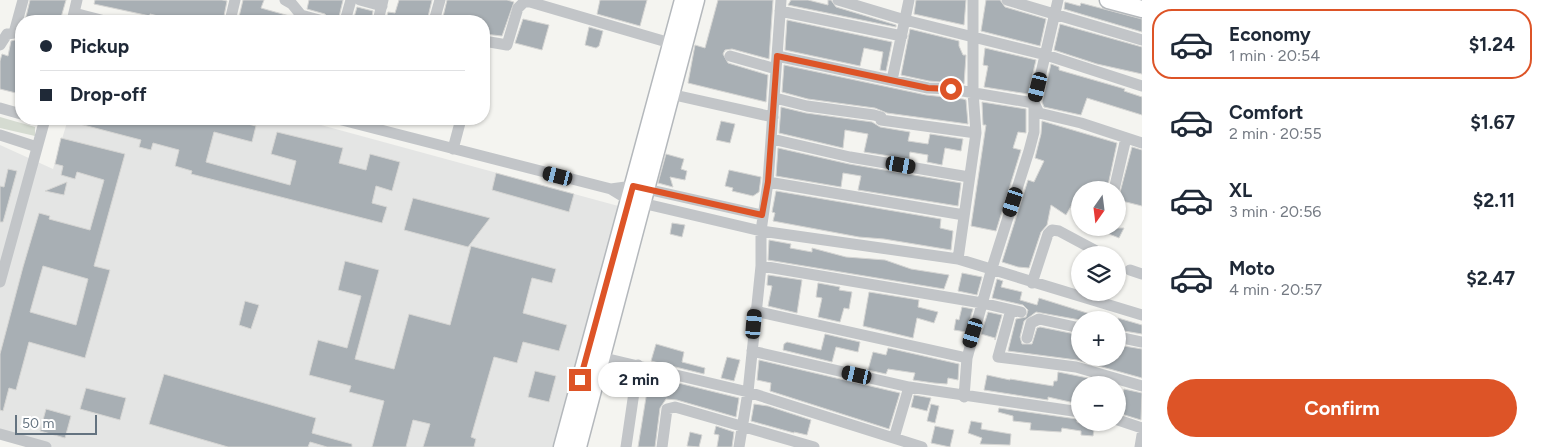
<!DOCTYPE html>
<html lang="en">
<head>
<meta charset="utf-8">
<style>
	:root { --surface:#fff; --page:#f2f2f3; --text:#1f2937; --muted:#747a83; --line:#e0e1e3; --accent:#dd5427 }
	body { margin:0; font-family:Figtree,sans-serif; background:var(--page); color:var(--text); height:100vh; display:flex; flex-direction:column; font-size:19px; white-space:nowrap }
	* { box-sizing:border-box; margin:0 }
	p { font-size:16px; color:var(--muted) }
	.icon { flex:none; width:28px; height:28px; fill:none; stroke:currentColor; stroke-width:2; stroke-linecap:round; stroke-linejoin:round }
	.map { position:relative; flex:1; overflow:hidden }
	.drawer { display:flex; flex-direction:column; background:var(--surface); width:400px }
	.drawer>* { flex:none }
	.guide { position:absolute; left:15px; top:15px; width:475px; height:110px; border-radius:20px; box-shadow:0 1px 4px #0004; display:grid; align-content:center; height:110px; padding:0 25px; background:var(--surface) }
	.needle { width:32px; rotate:194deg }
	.buttons { position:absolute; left:1071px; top:181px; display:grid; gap:10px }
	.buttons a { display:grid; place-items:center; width:55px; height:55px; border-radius:50%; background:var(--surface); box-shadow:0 1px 4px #0004; font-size:25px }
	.scale { position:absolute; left:15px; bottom:12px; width:82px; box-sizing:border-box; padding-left:5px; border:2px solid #647380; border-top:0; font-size:14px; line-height:18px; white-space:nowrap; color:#647380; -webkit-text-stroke:4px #fff; paint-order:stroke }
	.end { position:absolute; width:22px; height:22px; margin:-11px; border:6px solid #dd5427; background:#fff; box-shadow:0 0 0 2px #fff }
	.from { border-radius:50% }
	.bubble { position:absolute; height:35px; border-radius:18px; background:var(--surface); box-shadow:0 1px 4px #0004; font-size:16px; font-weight:700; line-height:35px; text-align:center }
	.car { position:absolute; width:15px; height:30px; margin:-15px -8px; border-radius:6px; box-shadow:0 0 4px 1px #0007; background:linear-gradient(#222 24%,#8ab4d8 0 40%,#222 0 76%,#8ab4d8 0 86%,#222 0) }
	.guide b { display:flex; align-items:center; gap:18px; height:48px; font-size:19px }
	.guide b+b { border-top:1px solid var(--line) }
	.guide i { width:12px; height:12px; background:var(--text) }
	ul { padding:9px 0 0; list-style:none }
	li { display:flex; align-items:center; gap:15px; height:70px; margin:0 10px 8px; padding:0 15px; border:2px solid transparent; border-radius:20px }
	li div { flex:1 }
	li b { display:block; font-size:19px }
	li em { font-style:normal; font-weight:700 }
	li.current { border-color:var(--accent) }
	li>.icon { width:45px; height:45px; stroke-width:1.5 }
	.action { display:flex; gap:10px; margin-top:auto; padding:10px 25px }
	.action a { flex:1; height:58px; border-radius:30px; background:var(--accent); color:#fff; font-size:20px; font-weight:700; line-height:58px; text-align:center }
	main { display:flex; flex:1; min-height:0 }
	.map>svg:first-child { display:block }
</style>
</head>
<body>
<main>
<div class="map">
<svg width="1142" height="447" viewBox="0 0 1142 447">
	<rect width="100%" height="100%" fill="#f4f4f0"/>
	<path fill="#e4e5e4" d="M68,119H299L633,210L565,447H53L0,432V145L53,169Z"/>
	<path fill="#d5dbd1" d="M0,117L35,127V136L0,128Z"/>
	<path fill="#a8afb4" stroke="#d5d5d3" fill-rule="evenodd" d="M30,0H66L60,21L38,17L37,21H25Z
		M95,0H222L227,1L223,21H170V19L150,14V16L94,4Z
		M243,0H264L261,8L293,17L297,21H238Z
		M309,0H343L338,21H330L325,14L307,9Z
		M399,0H432L427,21H386L388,12L395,13Z
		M447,0H507L514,2L502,36L484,34V21H442Z
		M600,0H647L640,26L597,14Z
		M718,0H773L769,59L732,49L725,50L723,54L728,63L768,75L766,102L688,83L695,45L705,48Z
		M791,0H808L828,5V0H831L836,7L896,25V27L788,5Z
		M916,0H966L964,25L914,14Z
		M986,0H1000L1005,7L1046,19L1040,46L981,31Z
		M1065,2L1080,6L1081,3L1142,19V32L1064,9Z
		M357,7L373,11L371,21H353Z
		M523,19L549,25L542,50L515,43Z
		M787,20L892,42L886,71L880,70L883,52L864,48L860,66L785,50Z
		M1060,24L1142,47V74L1097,64L1054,50Z
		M589,27L603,31L599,46L596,48L585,45Z
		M910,29L959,41V46L963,55H966L964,84L929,81L901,75Z
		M21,35V71L16,93L0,89V61L2,54L8,56L11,41L19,39Z
		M985,48L1036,60L1028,94L984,87L988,66L983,65Z
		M1051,64L1059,67V70L1125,89L1124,91L1142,97V115L1087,98L1081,115L1044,107L1042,102Z
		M784,65L926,95L963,99L966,100L968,124L887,113L875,108L808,99L782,92Z
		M982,102L1026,109V133L1018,132L1013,148L1021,150L996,231L971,226L986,125H983Z
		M781,107L806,113L872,122L880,127L910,132L908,141L928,144L930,134L963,139L961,151L945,148L942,165L927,162L928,155L910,152L909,159L864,152L868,134L845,130L843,148L779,133Z
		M73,119H228L256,126L252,142L214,132L206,162L290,185L296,161L271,154L277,132L343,148L339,163L366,170L370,154L400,162L392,191L376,186L372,203L387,207L382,223L191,174L192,171L175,166L179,150L153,143L151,150L139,147L141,140L72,122Z
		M721,121L735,124L730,143L716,140Z
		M1042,121L1117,143L1107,190H1080L1066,215L1051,205L1047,225L1041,232L1029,268L1018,267L1002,262L1028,180L1034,182L1044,161L1035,158L1041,134Z
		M61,138L125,154L94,266L110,270L85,358L29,342L16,390L9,388L3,411L0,410V354L23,267L39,213L50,216L49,219L90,230L104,180L77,172L75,179L61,175L63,166L55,164ZM43,266L88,279L76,325L30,312Z
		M1132,147L1142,150V206L1118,200Z
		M778,148L849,164L961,183L958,206L858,190L861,176L843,173L841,187L776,176Z
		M666,154L684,159L681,169L687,171L685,180L670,177L673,187L658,183Z
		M8,169L17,171L3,222H0V186L4,187Z
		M729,170L761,177L759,192L753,196L732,191L733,188L725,186Z
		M496,173L574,194L569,212L492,190Z
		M67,182L64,195L45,191Z
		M776,191L941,219L940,228L953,231L951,250L884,239L859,237L773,221L775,213L772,212Z
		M413,198L490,218L468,247L404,230Z
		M672,223L685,225L682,237L670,234Z
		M1094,228H1124L1119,238Z
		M769,240L791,244L790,248L812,252V248L846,257L885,260L911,269L949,275L944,289L768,260Z
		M471,246L556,269L552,283L532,278L523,313L567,325L559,351L523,342L517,363L494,357L471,437L476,439L474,447H423L430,424L413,420L406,447H372L384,401L349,392L351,386L309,375L318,340L347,348L361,296L338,290L345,261L379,270L355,359L394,369L409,314L450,325Z
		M962,273L982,277L977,295L958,291Z
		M768,275L802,280L797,313L768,306L772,286L767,285Z
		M997,279L1003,281L1001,287L1022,292L1020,300L1037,305L1039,298L1103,318V320H1080L1036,312L1024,321L1020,337L1022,344H1032L1037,328L1040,327L1080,335V358H1118V345L1142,349V378L1077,360L1008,351L1016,319L1026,317L1028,310L1023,305L992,298Z
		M818,283L840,287L839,290L852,292L849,309L844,308L840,322L818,317L822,298L816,297Z
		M869,292L919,300L918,307L938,312L934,323L917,318L913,338L863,326Z
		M245,301L259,305L251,329L239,325Z
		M962,307L973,309L966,332L954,330L956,319L959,320Z
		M988,312L1002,315L995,340V338L981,334Z
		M1118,318L1142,325V334L1118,330Z
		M825,334L860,342L858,352L836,347L832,362L783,350L784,344L787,342L821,350Z
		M656,344L684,352L682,362L705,368L704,374L651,361Z
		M888,348L959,364L958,380L948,378L947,384L934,383L913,380L915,373L888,369L886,374L868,370L873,352L886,355Z
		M727,357L740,360L734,381L721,378Z
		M759,360L900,393L889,429L770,391L771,383L757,380Z
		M535,371L556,376L549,402L528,397Z
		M1058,372L1088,378L1087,385H1080L1079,404L1048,397V400L984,390L987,375L1010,380V379L1053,386L1054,381H1057Z
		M164,374L316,418L312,433L352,444V447H327L310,442L308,447H228L149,424Z
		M662,379L739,398L736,417L677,400L666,399L660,408L655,447H638L648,385L660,388Z
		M86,388L126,398L120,420L80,409Z
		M1124,389L1142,393L1141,420L1118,413Z
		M914,395L931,398L927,411L911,407Z
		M754,404L768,406L811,420L807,435L794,432V433L751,421Z
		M931,404L939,406L935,423L927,421Z
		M999,408L1077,419V422L1095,424L1093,436L1081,435V431L1062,428L1061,432L1030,430L1031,423L1013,421V416L998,412Z
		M46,409L71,416L65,438L40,431Z
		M971,421L982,423L981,429L1011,434L1010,445L980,444L982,438L968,433Z
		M716,426L734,432L732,447H717L719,435L714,434Z
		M935,426L954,430L950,447L931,443Z
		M690,432L702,435L699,447L687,446Z"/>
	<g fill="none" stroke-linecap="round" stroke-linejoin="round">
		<defs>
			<path id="secondary" d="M1108,0L1142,9
				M562,447L683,0
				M578,447L696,0"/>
		</defs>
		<use href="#secondary" stroke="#b4b8bc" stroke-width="19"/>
		<path stroke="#c2c5c8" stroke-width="11" d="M285,0L292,4L301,15L323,21
			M360,0L382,6
			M838,0L905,20L1046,55L1142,86
			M1007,0L1142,40
			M780,11L902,36
			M74,13L105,21
			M72,21L77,0
			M230,21L235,0
			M345,21L351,0
			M378,21L383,0
			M434,21L440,0
			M484,41L507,45L518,8L524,2H530L677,45
			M0,45L7,34L14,33L23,0
			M730,56L776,69
			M777,56L928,88L951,89L1034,103L1039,113L1081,123L1142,143
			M892,80L909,0
			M670,94L773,117
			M775,98L807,106L874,115L881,117V120L976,133
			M0,108L21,114
			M338,119L611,189
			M0,135L37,147
			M772,139L850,157L969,177
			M453,149L461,119
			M768,182L964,215
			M1114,190L1126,138
			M762,215L633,186L611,189L629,200L761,231L958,259L1142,315
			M958,259L976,133L973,92V0
			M761,266L982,303L1021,312
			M1130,270L1142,274
			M0,282L45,119
			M1032,283L1048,234L1052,230L1059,231L1104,255
			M1011,310L998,357L1076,367L1142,386
			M755,311L967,358L992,268L1029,151L1034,132V103L1058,0
			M1118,337L1142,342
			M1027,338L1031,323L1039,319L1080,328
			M752,351L909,387L1080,412
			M600,357L748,392L922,447
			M964,397L967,358
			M1118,420L1142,428
			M0,434L46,447
			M894,438L909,387
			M626,447L638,365
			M662,447L667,409L675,407L814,447
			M739,447L748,392L761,266V231L768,182L781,0
			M1140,447L1142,435"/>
		<use href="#secondary" stroke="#fff" stroke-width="16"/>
	</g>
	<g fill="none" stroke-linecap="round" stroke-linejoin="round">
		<path stroke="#dd5427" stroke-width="6" d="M580,380L633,186L762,215L768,182L777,56L928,88L951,89"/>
	</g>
</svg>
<div class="buttons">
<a><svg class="needle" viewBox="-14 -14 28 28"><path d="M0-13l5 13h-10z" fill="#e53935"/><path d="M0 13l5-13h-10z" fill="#747a83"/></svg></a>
<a><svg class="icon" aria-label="layers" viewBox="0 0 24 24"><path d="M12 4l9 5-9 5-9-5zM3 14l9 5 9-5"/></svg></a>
<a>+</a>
<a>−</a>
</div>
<div class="scale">50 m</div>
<i class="end from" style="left:951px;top:89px"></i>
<i class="end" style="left:580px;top:380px"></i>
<div class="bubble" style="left:598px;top:362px;width:82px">2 min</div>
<i class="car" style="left:1038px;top:87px;rotate:194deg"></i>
<i class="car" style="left:901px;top:165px;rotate:100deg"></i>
<i class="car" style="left:558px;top:176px;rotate:284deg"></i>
<i class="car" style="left:1013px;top:202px;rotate:198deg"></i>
<i class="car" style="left:754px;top:324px;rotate:5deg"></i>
<i class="car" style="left:973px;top:333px;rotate:197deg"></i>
<i class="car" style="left:857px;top:375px;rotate:283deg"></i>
<div class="guide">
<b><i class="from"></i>Pickup</b>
<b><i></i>Drop-off</b>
</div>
</div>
<section class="drawer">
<ul>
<li class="current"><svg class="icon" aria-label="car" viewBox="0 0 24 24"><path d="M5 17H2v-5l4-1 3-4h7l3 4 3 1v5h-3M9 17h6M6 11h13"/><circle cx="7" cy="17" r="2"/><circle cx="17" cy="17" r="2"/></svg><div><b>Economy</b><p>1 min · 20:54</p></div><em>$1.24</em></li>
<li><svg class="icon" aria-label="car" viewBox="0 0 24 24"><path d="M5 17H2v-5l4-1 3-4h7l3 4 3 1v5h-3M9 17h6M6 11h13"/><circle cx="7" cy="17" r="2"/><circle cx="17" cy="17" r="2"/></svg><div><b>Comfort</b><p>2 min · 20:55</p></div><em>$1.67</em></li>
<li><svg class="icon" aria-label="car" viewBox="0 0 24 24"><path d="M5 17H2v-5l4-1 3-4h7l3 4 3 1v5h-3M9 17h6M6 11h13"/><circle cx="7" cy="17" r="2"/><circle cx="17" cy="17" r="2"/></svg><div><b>XL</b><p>3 min · 20:56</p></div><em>$2.11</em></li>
<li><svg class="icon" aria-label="car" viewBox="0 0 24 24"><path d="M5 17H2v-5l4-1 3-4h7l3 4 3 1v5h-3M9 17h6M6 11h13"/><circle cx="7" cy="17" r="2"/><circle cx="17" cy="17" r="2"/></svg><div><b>Moto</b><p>4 min · 20:57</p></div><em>$2.47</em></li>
</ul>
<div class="action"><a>Confirm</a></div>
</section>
</main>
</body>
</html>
